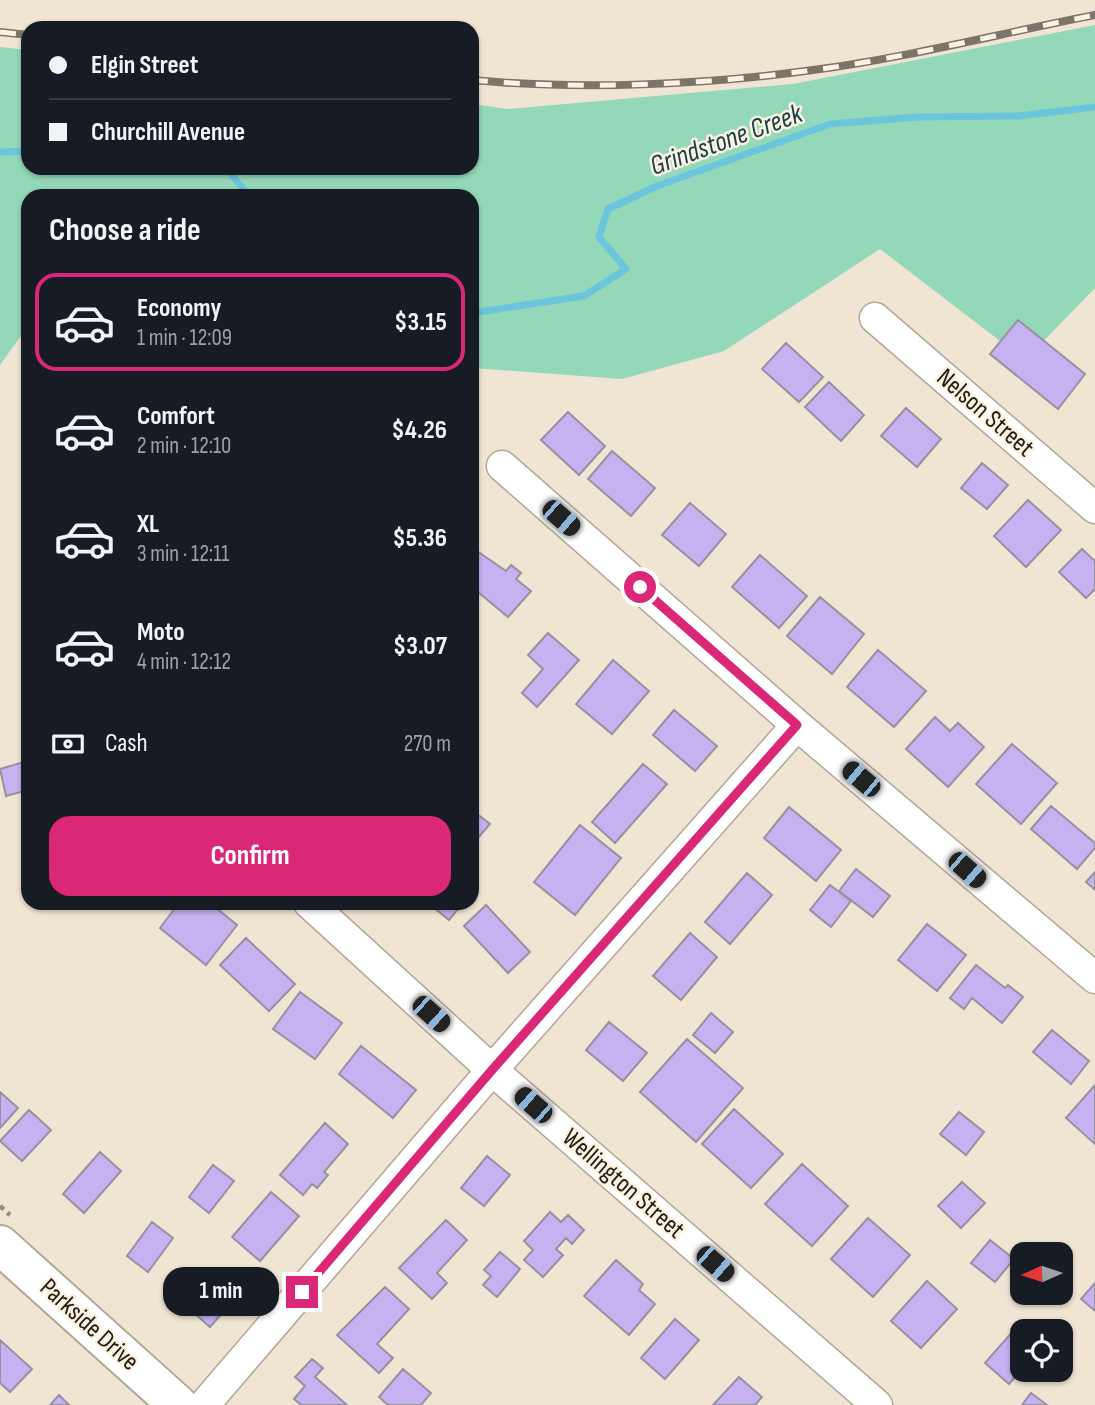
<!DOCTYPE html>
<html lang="en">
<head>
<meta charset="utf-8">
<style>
	:root { --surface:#171b24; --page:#242831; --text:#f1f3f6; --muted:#9ea1a6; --line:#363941; --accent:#db2777 }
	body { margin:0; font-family:"Sofia Sans Condensed",sans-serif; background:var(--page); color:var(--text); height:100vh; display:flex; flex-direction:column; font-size:26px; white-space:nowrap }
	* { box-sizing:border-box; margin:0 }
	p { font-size:23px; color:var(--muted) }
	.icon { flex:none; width:38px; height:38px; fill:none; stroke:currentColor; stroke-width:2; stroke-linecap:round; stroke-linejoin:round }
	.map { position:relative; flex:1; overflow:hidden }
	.sheet { position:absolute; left:21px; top:189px; width:458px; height:721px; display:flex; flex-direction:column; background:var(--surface); border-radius:21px; box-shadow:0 2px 5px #0004 }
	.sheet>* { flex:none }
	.hud { position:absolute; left:21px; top:21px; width:458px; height:154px; border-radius:21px; box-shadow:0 2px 5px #0004; display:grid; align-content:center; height:154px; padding:0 28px; background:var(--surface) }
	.needle { width:46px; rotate:267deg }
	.controls { position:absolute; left:1010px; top:1242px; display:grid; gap:14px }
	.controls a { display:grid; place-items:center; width:63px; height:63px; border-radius:14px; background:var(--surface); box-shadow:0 2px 5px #0004; font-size:35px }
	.end { position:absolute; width:32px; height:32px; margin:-16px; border:9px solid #db2777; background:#fff; box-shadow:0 0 0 4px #fff }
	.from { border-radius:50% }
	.bubble { position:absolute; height:49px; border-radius:21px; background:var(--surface); box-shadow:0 2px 5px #0004; font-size:23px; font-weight:700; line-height:49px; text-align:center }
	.car { position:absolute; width:21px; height:42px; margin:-21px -10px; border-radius:9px; box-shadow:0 0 5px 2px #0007; background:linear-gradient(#222 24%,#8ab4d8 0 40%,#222 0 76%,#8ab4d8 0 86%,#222 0) }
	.hud b { display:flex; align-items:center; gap:24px; height:66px; font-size:26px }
	.hud b+b { border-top:2px solid var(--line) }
	.hud i { width:18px; height:18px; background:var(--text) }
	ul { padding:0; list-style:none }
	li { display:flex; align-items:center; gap:21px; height:98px; margin:0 14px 10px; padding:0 14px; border:4px solid transparent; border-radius:21px }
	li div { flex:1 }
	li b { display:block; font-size:26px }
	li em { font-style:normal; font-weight:700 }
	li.on { border-color:var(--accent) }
	li>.icon { width:63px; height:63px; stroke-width:1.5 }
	h2 { padding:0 28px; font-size:32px; line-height:84px }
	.pay { display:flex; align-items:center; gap:18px; height:77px; padding:0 28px; font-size:26px }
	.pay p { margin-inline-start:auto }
	.cta { display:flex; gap:14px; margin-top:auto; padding:14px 28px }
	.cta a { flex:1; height:80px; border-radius:21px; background:var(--accent); color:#fff; font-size:28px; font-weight:700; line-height:80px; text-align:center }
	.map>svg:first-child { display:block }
</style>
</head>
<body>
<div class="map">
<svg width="1095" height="1405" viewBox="0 0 1095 1405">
	<rect width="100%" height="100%" fill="#f0e5d3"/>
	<path fill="#93d8b8" d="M1095,25V288L1025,360L880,249L724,351L622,379L473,368L472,196H28V326L0,365V47L28,50V168H472L473,104L507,109L793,84Z"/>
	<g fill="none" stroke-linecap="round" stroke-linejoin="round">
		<path stroke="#6bc5dc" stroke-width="7" d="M0,152L28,151
			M226,168L249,196
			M472,313L584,296L626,269L599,237L608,209L657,186L830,124L918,117L1019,116L1095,107"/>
	</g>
	<path fill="#c6b1f1" stroke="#9691a2" stroke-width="2" d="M1018,320L1085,374L1058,409L990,354Z
		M786,343L823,377L799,402L762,369Z
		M829,382L864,415L841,441L805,407Z
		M906,408L941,439L917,467L881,436Z
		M568,412L605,446L579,475L541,440Z
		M612,451L655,488L631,516L588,479Z
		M982,463L1008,485L987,509L961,488Z
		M1028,500L1061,530L1026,567L994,536Z
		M690,503L726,534L699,566L662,535Z
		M1082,549L1095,561V589L1086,598L1059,572Z
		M477,551L506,571L511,565L521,573L516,579L531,591L508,617L472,587V557Z
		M760,555L807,596L779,628L732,587Z
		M820,597L864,634L832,674L787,636Z
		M548,633L579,660L537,707L522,693L543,669L528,655Z
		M878,650L926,691L894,727L847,687Z
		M613,660L649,691L612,734L576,704Z
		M674,710L717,746L695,771L653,735Z
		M935,717L950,731L958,723L984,747L948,787L906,749Z
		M1012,744L1057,783L1021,824L976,784Z
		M27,761L28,790L6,796L0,769Z
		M643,764L667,784L615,843L592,822Z
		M1051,806L1095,843V848L1077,869L1031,829Z
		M789,807L841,850L816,881L764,838Z
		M472,810L490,824L472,845Z
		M580,825L621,858L575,915L534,882Z
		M856,869L890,896L873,917L839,891Z
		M1095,872V890L1086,882Z
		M747,873L772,895L730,944L705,922Z
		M830,885L851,901L831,927L810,910Z
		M179,903H210L237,925L206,965L160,928Z
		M428,903H463L449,920Z
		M486,905L530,952L508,973L464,926Z
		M927,924L966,955L937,991L898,960Z
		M690,933L717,957L681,1000L653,976Z
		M246,938L295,984L269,1011L220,965Z
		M976,965L1005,988L1008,985L1023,997L1002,1023L972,998L964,1009L950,998Z
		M300,992L342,1023L315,1059L273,1029Z
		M711,1013L733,1032L715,1053L693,1035Z
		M609,1022L647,1053L623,1081L586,1050Z
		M1052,1030L1089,1061L1071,1084L1033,1052Z
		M687,1039L743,1088L696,1142L640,1092Z
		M361,1046L416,1090L393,1118L339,1074Z
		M1095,1085V1144L1066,1118Z
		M0,1092L18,1108L0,1128Z
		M734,1109L783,1154L751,1188L702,1144Z
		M29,1110L51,1130L22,1161L0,1141Z
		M959,1112L984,1132L966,1155L940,1134Z
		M325,1123L348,1144L324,1172L328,1175L317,1188L312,1184L303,1195L280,1175Z
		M100,1152L121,1171L84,1213L63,1194Z
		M487,1156L510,1175L484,1206L461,1188Z
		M802,1164L848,1206L812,1246L765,1204Z
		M213,1165L234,1181L209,1213L189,1197Z
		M962,1182L985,1203L961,1228L938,1206Z
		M271,1192L299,1216L260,1261L232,1237Z
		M550,1212L561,1222L568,1215L584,1230L572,1244L566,1238L556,1249L563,1255L543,1277L524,1260L533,1250L524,1241Z
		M868,1218L910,1255L873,1297L831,1259Z
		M446,1220L467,1240L437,1273L447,1283L432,1299L399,1268Z
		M152,1222L173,1238L148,1272L127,1256Z
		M990,1240L1014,1259L995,1282L971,1263Z
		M500,1252L520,1269L497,1297L483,1285L491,1276L484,1270Z
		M616,1260L643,1284L639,1290L655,1304L629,1335L584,1296Z
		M216,1274L239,1294L210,1327L187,1307Z
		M927,1281L957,1309L921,1348L891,1321Z
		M1095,1283V1311L1081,1299Z
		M385,1287L409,1309L377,1344L393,1358L379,1373L337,1335Z
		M675,1319L699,1340L665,1379L641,1358Z
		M1013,1331L1022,1338V1369L1009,1384L985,1363Z
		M0,1340L32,1369L10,1392L0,1383Z
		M312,1359L323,1368L315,1377L347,1405H301L294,1399L305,1386L295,1377Z
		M403,1369L431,1393L421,1405H388L379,1397Z
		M739,1377L762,1397L755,1405H713Z
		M1031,1393L1047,1405H1022Z
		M59,1395L69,1405H50Z"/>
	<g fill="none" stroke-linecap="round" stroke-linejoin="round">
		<defs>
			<path id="street" d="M875,318L1095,508
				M502,466L797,725L1095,978
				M309,903L492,1070L877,1405
				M204,1405L492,1070L797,725"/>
			<path id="secondary" d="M0,1245L178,1405"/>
		</defs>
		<use href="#street" stroke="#b1a796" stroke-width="33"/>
		<use href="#secondary" stroke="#b1a796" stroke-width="42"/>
		<path stroke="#938b7f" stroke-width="4.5" stroke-dasharray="5 5" stroke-linecap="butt" d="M0,1206L10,1215"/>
		<use href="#street" stroke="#fff" stroke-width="30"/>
		<use href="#secondary" stroke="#fff" stroke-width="38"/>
		<defs>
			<path id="rail" d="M0,32L28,35
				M472,80C580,90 705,85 813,70C906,58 1002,33 1095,15"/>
		</defs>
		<use href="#rail" stroke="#7c7469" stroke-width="8"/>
		<use href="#rail" stroke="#fdf2e0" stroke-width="5" stroke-dasharray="16" stroke-linecap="butt"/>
	</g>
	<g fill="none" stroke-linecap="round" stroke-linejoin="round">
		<path stroke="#db2777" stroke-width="9" d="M302,1292L492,1070L797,725L640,587"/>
	</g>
	<g text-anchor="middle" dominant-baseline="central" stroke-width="5" stroke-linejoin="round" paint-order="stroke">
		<g font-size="26" fill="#201c16" stroke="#fdf2e0">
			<text transform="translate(985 413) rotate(41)">Nelson Street</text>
			<text transform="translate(623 1184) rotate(41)">Wellington Street</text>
			<text transform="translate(89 1325) rotate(42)">Parkside Drive</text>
		</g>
		<g font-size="28" font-style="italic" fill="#16404a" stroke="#fdf2e0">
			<text transform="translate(726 140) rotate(-20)">Grindstone Creek</text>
		</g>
	</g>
</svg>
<div class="controls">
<a><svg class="needle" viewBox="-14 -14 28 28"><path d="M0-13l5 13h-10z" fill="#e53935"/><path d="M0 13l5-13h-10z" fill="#9ea1a6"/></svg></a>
<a><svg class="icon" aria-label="locate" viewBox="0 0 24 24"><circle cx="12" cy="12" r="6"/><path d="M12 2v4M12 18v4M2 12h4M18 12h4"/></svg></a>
</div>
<i class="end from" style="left:640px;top:587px"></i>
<i class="end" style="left:302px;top:1292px"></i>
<div class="bubble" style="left:163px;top:1267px;width:116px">1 min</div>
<i class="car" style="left:561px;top:518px;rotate:131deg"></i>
<i class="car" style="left:861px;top:779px;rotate:310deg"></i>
<i class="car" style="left:967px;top:870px;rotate:131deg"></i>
<i class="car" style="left:431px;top:1014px;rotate:132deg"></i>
<i class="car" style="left:533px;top:1105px;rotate:311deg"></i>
<i class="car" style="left:715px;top:1264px;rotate:131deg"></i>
<div class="hud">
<b><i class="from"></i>Elgin Street</b>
<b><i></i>Churchill Avenue</b>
</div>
<section class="sheet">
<h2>Choose a ride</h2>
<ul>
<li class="on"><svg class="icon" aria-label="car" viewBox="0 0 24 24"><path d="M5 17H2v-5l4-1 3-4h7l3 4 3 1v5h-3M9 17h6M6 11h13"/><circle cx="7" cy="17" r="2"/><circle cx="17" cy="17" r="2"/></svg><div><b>Economy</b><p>1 min · 12:09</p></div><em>$3.15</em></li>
<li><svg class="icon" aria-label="car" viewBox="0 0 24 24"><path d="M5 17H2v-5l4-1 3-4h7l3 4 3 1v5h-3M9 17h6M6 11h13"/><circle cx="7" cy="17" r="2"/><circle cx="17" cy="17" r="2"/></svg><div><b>Comfort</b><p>2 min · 12:10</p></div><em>$4.26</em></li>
<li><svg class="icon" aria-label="car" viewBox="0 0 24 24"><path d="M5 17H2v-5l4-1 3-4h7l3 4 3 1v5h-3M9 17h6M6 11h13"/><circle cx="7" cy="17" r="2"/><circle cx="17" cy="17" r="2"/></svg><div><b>XL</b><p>3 min · 12:11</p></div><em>$5.36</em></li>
<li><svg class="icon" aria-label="car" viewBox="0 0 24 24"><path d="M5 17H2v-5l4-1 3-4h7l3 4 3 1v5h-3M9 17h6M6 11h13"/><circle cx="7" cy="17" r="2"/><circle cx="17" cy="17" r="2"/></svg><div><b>Moto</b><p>4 min · 12:12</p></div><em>$3.07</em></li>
</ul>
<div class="pay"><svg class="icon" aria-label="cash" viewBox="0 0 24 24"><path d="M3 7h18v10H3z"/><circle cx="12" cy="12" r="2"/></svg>Cash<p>270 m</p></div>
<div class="cta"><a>Confirm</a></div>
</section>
</div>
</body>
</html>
